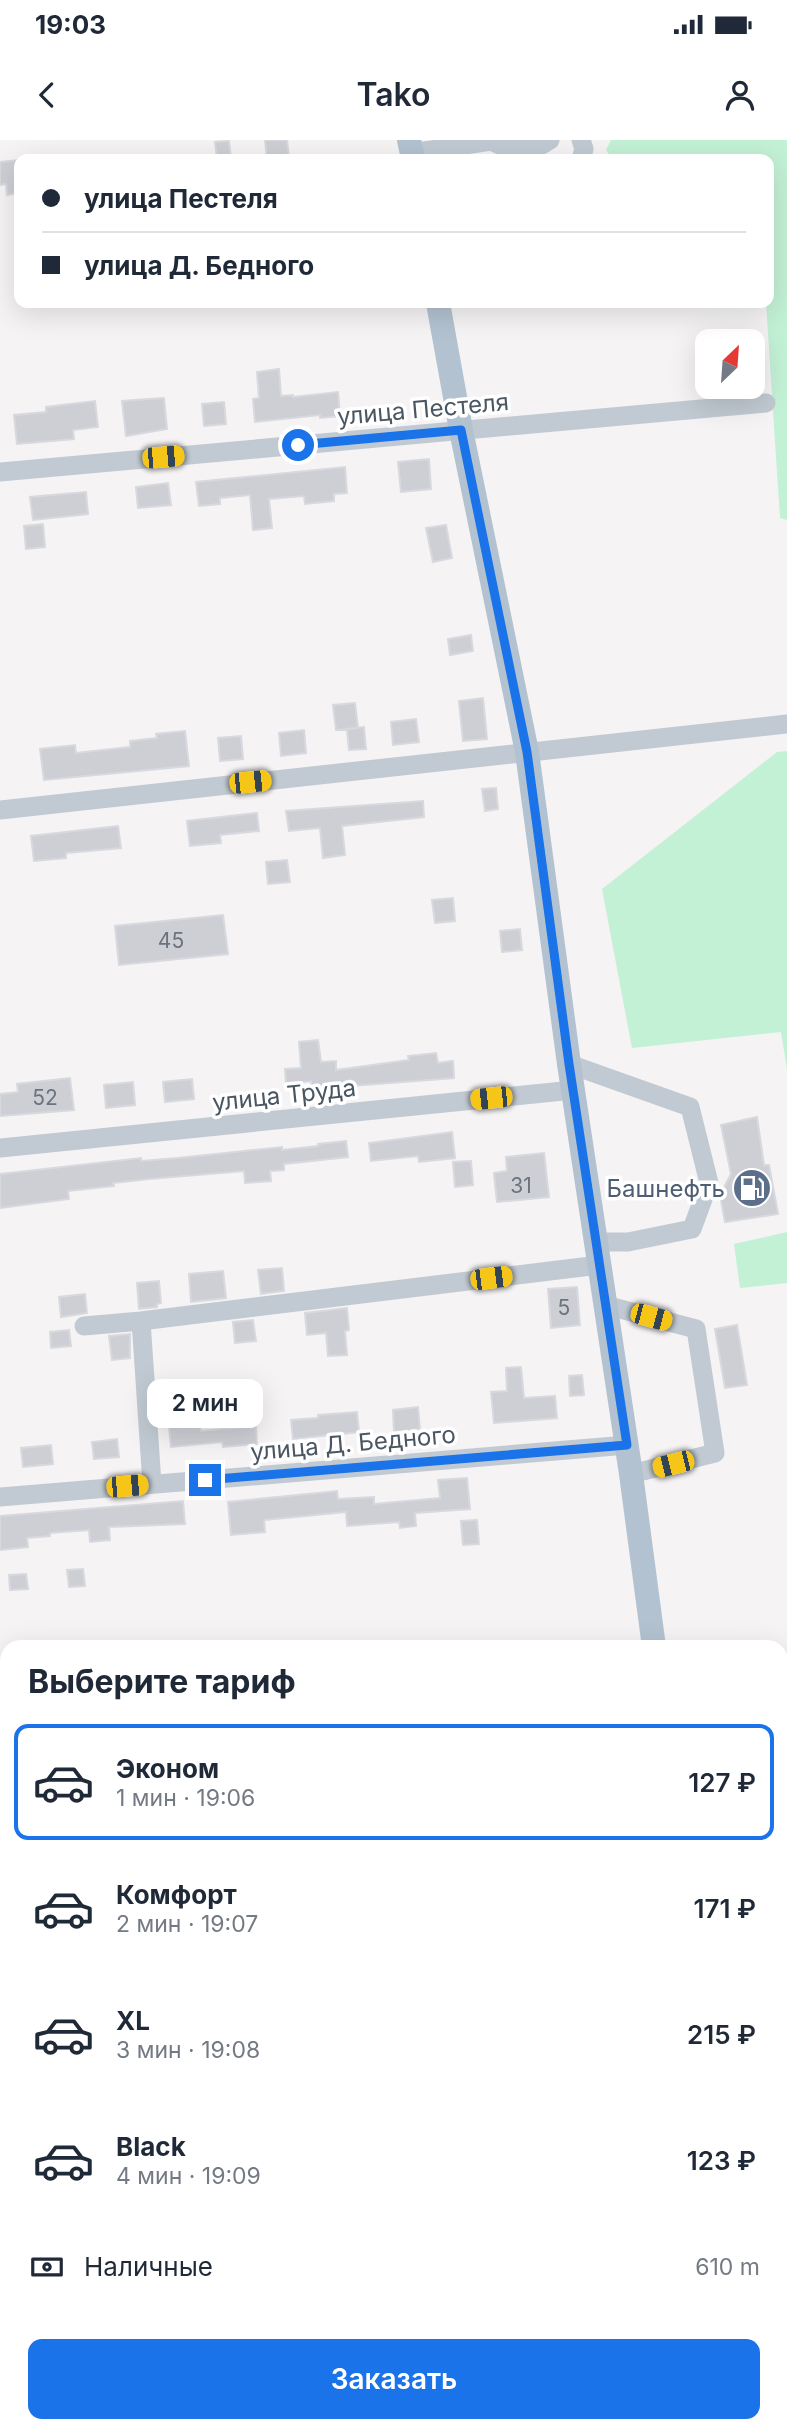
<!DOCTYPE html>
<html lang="ru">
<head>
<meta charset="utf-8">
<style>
	:root { --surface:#fff; --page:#f2f2f3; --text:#1f2937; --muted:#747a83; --line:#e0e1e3; --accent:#1a73e8 }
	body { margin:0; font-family:Inter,sans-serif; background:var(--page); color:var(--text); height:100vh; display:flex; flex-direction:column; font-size:26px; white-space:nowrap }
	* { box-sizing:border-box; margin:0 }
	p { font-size:23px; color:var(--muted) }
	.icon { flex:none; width:38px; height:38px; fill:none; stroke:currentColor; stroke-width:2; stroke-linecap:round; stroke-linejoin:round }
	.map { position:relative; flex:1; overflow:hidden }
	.details { position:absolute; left:0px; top:1500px; width:788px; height:793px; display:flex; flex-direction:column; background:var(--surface); border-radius:21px 21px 0 0; box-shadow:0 7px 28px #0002 }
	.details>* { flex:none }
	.guide { position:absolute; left:14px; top:14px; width:760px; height:154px; border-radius:14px; box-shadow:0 7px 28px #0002; display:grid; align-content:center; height:154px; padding:0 28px; background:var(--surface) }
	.needle { width:46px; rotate:25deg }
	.fabs { position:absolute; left:695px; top:189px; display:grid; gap:14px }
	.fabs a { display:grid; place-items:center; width:70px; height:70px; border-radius:14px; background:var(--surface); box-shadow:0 7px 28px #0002; font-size:35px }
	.end { position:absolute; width:32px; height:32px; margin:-16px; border:9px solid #1a73e8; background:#fff; box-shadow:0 0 0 4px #fff }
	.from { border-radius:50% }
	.bubble { position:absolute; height:49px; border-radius:14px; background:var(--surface); box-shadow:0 7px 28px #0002; font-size:23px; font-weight:600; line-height:49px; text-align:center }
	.car { position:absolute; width:21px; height:42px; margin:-21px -10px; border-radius:9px; box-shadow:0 0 5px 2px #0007; background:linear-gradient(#f5c518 24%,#345 0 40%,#f5c518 0 76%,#345 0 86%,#f5c518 0) }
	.guide b { display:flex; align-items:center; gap:24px; height:66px; font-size:26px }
	.guide b+b { border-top:2px solid var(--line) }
	.guide i { width:18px; height:18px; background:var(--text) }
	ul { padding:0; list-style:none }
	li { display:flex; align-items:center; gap:21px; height:116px; margin:0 14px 10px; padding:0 14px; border:4px solid transparent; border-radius:14px }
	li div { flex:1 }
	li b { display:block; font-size:26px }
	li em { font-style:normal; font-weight:600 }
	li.current { border-color:var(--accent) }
	li>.icon { width:63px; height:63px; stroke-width:1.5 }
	h2 { padding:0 28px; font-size:32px; line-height:84px }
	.pay { display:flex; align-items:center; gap:18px; height:77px; padding:0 28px; font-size:26px }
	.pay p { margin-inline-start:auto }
	.cta { display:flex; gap:14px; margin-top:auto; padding:14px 28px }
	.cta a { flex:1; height:80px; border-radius:14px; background:var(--accent); color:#fff; font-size:28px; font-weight:600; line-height:80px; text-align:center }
	.status { display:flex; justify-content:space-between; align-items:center; height:49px; padding:0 35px; background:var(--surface); direction:ltr }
	.status svg { height:19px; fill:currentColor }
	header { display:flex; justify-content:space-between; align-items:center; height:91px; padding:0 28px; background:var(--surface); font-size:32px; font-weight:600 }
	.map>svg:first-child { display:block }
</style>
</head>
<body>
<div class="status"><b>19:03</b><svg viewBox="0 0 49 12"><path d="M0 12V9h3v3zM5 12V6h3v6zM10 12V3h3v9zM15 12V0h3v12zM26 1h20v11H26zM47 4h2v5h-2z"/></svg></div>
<header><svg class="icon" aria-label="back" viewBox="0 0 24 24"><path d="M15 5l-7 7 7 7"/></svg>Tako<svg class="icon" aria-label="person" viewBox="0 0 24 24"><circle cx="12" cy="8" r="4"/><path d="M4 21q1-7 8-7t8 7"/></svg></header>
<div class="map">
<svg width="787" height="2291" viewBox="0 0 787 2291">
	<rect width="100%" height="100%" fill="#f5f3f3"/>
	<path fill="#c3f1d5" d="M611,0H787V380L780,378L766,163H768V19H612L606,10Z
		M787,611V929L781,892L632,908L602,749L777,612Z
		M787,1092V1143L740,1148L734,1104Z
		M7,1700V2286H96L97,2291H0V1701Z"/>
	<path fill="#cdcfd5" stroke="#d7d9de" stroke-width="2" d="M265,0H287L289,18L267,19Z
		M229,1L231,19H217L215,2Z
		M19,20V53L7,55L6,44L0,45V22Z
		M279,229L281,256L293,255V257L338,252L340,276L320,278V275L255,282L253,259L259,258L257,232Z
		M164,258L167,289L126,296L122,261Z
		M95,261L98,287L73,290L74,299L17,304L14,275L46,272V267Z
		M224,262L226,284L204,286L202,264Z
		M429,319L431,349L401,352L398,322Z
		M345,327L347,353L334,354V361L305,364L304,356L269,359L272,388L253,390L250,355L220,358V364L199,366L196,342Z
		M168,343L171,365L138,368L136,347Z
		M86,352L88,374L33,380L30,357Z
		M43,384L45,407L26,409L24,386Z
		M446,385L452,418L433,422L426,388Z
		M471,495L473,511L450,515L448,499Z
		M483,558L487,599L463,601L459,561Z
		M355,563L358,588L336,590L333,565Z
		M416,579L419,602L393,605L391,582Z
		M364,587L366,609L349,610L347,589Z
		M304,590L306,613L281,616L279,593Z
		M185,591L189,626L44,640L40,609L75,605L76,613L130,607V601L157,598L156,594Z
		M241,596L243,619L220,621L218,598Z
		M496,648L498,669L485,671L482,649Z
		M423,661L424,677L342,686L345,715L323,718L320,688L289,691L286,671Z
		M257,673L259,691L220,695L221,703L190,706L187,681Z
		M118,686L121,708L66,713V718L34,721L31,696Z
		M287,720L290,742L268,744L266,722Z
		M453,758L455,781L435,783L432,760Z
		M223,775L228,814L119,825L115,786Z
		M520,789L522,810L502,812L500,791Z
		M318,900L321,922L336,921V930L409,920L408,916L436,913L438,923L453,921L454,938L312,949L311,941L286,944L285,929L301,928L299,902Z
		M70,938L74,970L0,976V954L18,952L17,944Z
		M192,939L194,959L165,962L163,942Z
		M133,942L135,965L106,968L104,945Z
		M757,977L764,1025H769L778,1074L725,1082L720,1055L731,1034L721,985Z
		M452,992L455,1018L419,1022L418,1016L371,1021L369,1003Z
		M346,1001L348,1017L284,1024V1030L270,1031L271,1041L245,1043L244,1031L149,1039L113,1043L114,1046L68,1051L69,1059L0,1068V1034L141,1018V1021L178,1018L282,1007V1010L318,1006V1004Z
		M544,1013L549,1057L497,1062L494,1033L507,1031L506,1017Z
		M471,1021L473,1045L455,1047L453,1022Z
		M282,1128L284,1151L261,1154L258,1130Z
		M223,1131L226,1158L191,1162L189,1134Z
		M159,1141L161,1163L157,1164V1167L139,1169L137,1143Z
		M577,1147L580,1185L551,1188L548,1149Z
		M85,1154L87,1173L61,1177L59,1157Z
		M347,1168L349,1190L345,1191L347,1215L328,1216L326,1193L307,1195L305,1173Z
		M253,1180L256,1201L235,1203L233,1182Z
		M737,1185L747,1245L725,1248L715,1189Z
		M69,1190L71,1206L51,1208L50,1192Z
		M130,1194V1218L112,1220L109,1196Z
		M521,1227L524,1258L555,1256L557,1278L494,1283L491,1252L507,1251L506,1228Z
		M582,1235L584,1255L570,1256L569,1236Z
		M418,1267L420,1289L394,1292L393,1270Z
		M357,1272L359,1292L293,1299L291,1280L318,1278V1275Z
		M199,1275L201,1291L256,1286L257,1304L223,1307L222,1302L171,1307L168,1278Z
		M117,1299L119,1317L94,1319L92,1302Z
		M51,1305L53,1324L23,1327L21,1308Z
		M467,1338L470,1369L415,1373L416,1386L400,1388L399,1382L347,1386L346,1372L264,1380L265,1392L231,1395L228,1362L337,1351L338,1359L374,1357V1364L440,1358L438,1340Z
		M183,1361L185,1384L109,1387L110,1400L90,1402L89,1390L50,1393V1396L27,1398L28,1407L0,1410V1376Z
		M477,1380L479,1404L463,1405L461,1381Z
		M83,1429L85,1446L69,1447L67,1430Z
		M26,1434L28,1449L10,1450L9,1435Z"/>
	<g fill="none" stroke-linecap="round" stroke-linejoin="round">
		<path stroke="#c1cad2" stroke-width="19" d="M411,13L491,1L506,8H537L550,0
			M581,19L584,9L581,0
			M0,332L766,263
			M0,670L787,584
			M569,924L690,967L709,1043L692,1089L628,1102H596
			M0,1008L573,950
			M605,1165L696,1189L715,1313L631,1334
			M141,1181L152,1344
			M84,1186L141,1181L599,1125
			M0,1357L627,1305
			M0,1674L7,1673"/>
		<path stroke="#b3c2d1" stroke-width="24" d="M409,0L413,19
			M438,163L461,290L527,612L569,924L631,1334L654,1507
			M780,2278L785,2291"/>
	</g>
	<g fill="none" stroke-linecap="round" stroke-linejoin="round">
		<path stroke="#1a73e8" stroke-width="9" d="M205,1340L627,1305L569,924L527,612L461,290L298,305"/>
	</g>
	<defs>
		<symbol id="fuel-disc" viewBox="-11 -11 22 22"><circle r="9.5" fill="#5c6f8a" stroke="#fff"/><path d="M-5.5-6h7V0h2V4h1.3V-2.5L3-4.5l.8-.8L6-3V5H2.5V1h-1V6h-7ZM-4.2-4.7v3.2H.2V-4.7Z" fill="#fff"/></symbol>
	</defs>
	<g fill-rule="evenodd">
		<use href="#fuel-disc" x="730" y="1026" width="44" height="44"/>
	</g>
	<g text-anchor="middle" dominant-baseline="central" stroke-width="7" stroke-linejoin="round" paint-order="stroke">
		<g font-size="21" fill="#6b747e">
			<text x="171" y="800">45</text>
			<text x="45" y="957">52</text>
			<text x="521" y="1045">31</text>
			<text x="564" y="1167">5</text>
		</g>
		<g font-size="24" fill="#4a5661" stroke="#fff">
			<text transform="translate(423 269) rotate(-5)">улица Пестеля</text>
			<text transform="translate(284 955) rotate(-6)">улица Труда</text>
			<text transform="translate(353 1303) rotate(-5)">улица Д. Бедного</text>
		</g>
		<g font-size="24" fill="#4e5e75" stroke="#fff" text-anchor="end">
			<text x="725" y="1048">Башнефть</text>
		</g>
	</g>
</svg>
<div class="fabs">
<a><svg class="needle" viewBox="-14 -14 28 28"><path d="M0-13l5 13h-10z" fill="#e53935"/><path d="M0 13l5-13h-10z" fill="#747a83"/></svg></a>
</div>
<i class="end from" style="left:298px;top:305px"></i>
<i class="end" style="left:205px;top:1340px"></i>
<div class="bubble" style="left:147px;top:1239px;width:116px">2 мин</div>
<i class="car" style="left:163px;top:317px;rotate:85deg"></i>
<i class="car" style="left:250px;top:642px;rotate:84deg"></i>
<i class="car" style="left:491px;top:958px;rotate:264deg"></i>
<i class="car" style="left:491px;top:1138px;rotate:83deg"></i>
<i class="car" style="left:651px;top:1177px;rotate:105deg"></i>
<i class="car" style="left:673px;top:1324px;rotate:256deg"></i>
<i class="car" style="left:127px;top:1346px;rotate:85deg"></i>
<div class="guide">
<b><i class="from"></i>улица Пестеля</b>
<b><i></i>улица Д. Бедного</b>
</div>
<section class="details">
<h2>Выберите тариф</h2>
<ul>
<li class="current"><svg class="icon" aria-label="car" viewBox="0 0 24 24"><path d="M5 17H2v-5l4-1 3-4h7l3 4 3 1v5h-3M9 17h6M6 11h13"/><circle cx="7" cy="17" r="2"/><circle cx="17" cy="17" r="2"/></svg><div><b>Эконом</b><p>1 мин · 19:06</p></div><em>127 ₽</em></li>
<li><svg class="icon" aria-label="car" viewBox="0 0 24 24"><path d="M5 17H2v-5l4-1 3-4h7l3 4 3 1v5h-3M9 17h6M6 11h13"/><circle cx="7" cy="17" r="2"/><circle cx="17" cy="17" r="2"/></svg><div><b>Комфорт</b><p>2 мин · 19:07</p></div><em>171 ₽</em></li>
<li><svg class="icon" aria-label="car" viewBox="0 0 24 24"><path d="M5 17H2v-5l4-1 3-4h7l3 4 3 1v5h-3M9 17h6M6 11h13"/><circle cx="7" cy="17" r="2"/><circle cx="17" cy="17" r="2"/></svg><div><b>XL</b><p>3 мин · 19:08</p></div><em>215 ₽</em></li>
<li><svg class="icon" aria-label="car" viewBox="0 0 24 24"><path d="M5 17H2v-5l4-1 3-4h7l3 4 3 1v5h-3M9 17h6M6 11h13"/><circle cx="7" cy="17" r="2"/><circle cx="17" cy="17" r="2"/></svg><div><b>Black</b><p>4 мин · 19:09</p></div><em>123 ₽</em></li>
</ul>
<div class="pay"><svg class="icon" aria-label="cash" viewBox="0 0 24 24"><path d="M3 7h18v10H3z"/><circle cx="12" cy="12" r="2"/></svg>Наличные<p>610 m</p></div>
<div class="cta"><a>Заказать</a></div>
</section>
</div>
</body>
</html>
